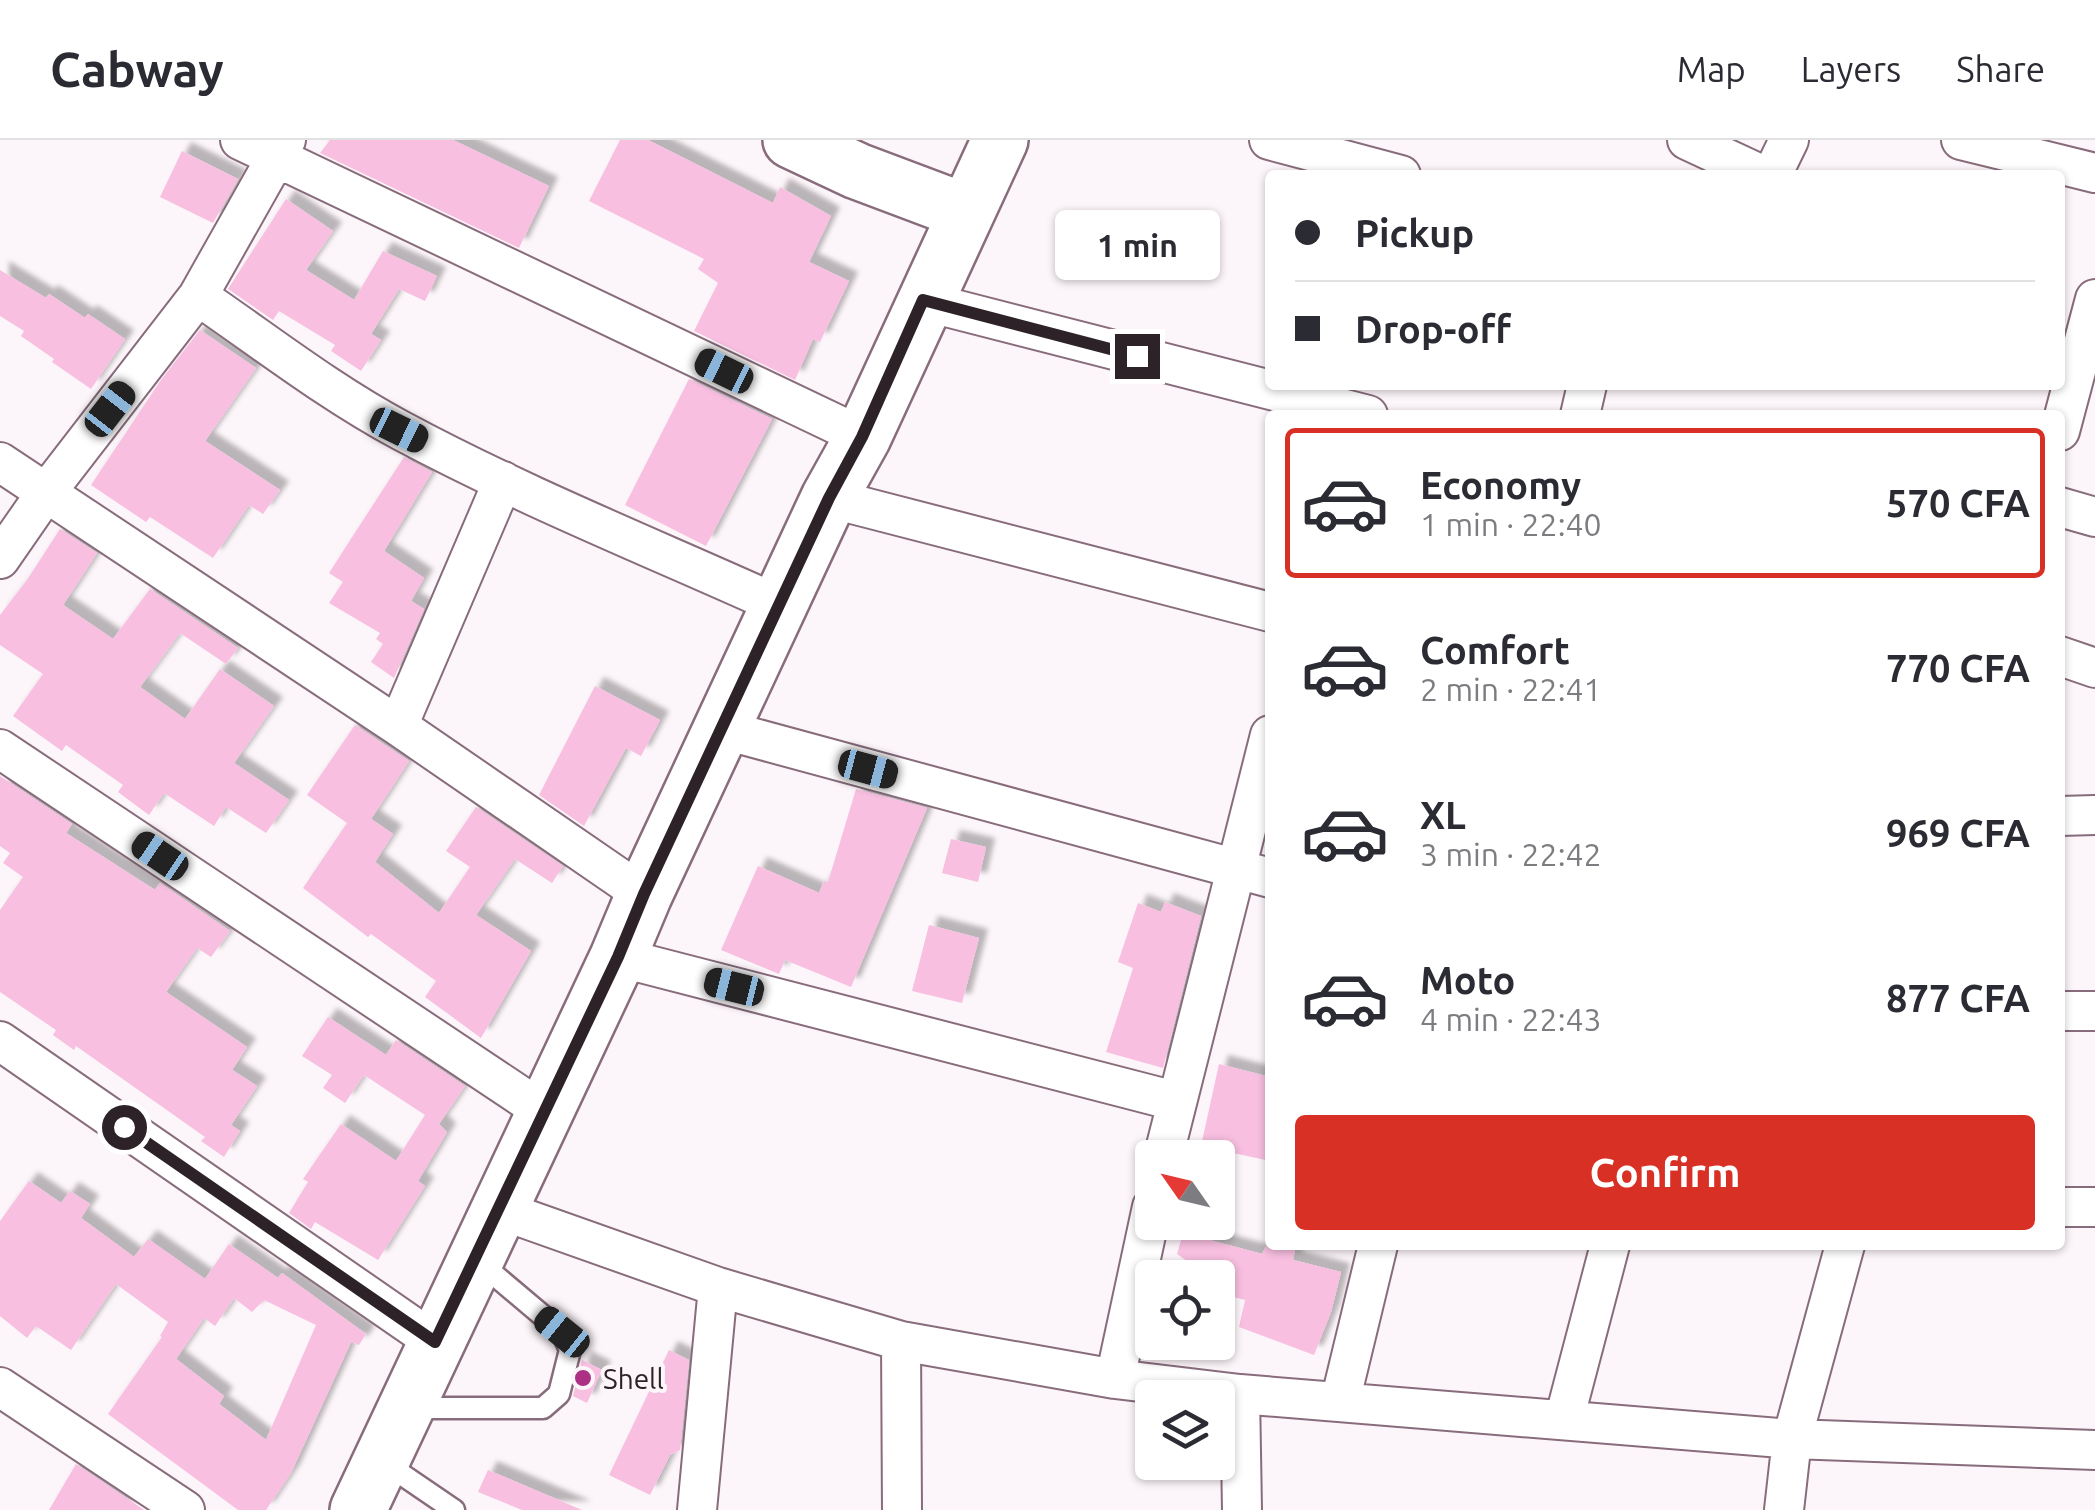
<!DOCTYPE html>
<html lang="en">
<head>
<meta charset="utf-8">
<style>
	:root { --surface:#fff; --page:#f2f2f3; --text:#2b2b33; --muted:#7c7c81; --line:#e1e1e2; --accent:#d93025 }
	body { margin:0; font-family:Ubuntu,sans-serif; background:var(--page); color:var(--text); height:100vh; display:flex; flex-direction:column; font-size:38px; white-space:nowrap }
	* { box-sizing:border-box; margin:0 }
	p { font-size:32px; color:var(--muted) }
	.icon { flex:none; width:55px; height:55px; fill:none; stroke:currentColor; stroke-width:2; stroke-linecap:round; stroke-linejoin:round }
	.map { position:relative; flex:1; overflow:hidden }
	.drawer { position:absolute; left:1265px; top:270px; width:800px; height:840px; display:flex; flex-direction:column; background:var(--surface); border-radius:10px; box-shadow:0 2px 8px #0004 }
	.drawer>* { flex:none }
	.top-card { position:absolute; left:1265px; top:30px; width:800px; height:220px; border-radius:10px; box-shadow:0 2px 8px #0004; display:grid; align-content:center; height:220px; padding:0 30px; background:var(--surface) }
	.needle { width:65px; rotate:304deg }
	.buttons { position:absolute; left:1135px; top:1000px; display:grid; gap:20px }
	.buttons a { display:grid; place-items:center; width:100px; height:100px; border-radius:10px; background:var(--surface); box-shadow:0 2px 8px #0004; font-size:50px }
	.end { position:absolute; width:45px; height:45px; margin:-22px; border:12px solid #2d2228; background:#fff; box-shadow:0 0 0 5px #fff }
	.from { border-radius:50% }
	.bubble { position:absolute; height:70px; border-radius:10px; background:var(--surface); box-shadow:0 2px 8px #0004; font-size:32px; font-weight:700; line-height:70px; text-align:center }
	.car { position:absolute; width:30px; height:60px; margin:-30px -15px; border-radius:12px; box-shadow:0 0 8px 2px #0007; background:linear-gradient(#222 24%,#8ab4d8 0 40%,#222 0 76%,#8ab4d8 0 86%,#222 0) }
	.top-card b { display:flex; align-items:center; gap:35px; height:95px; font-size:38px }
	.top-card b+b { border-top:2px solid var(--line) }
	.top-card i { width:25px; height:25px; background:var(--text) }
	ul { padding:18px 0 0; list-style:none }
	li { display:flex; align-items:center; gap:30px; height:150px; margin:0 20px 15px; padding:0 10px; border:5px solid transparent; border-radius:10px }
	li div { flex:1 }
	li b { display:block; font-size:38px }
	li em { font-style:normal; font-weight:700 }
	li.on { border-color:var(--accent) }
	li>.icon { width:90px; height:90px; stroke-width:1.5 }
	.primary-button { display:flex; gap:20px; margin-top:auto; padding:20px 30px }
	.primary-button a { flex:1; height:115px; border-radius:10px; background:var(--accent); color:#fff; font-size:40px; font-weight:700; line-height:115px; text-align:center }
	header { display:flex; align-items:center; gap:60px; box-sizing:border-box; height:140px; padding:0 50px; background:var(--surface); border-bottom:2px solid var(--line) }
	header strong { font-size:48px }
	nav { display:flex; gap:55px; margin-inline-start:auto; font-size:35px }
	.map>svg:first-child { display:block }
</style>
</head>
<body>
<header>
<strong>Cabway</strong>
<nav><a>Map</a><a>Layers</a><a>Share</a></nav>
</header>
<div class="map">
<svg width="2095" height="1370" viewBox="0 0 2095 1370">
	<defs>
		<filter id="shadow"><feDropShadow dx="9" dy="-9" stdDeviation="2.5" flood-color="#0004"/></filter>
	</defs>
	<rect width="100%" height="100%" fill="#fcf5f9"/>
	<path fill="#f8bfe0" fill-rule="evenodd" filter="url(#shadow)" d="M330,0H453L549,46L519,108L320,13Z
		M620,0H648L773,63L780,47L831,76L809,122L849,141L820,202L813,199L795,240L694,191L718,143L698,129L704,119L589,61Z
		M182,11L238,39L213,83L160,57Z
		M286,59L333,91L306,130L354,160L383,111L437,136L425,161L399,149L371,194L381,200L361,231L331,211L335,205L279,171L273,180L228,149Z
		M0,130L46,158L49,154L85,178L88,174L125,199L91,249L52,222L54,219L21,196L24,191L0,176Z
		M200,190L256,228L205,301L280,350L263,374L249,365L213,418L150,377L146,382L91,345L161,240Z
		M689,239L772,279L706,406L625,365Z
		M404,317L432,332L384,411L424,438L411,461L424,469L394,538L371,522L383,504L376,499L380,493L329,463L343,442L329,433Z
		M60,389L97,413L63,465L113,499L150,449L238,508L226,524L180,493L140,547L185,579L220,529L274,566L234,623L289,660L266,693L226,667L214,686L164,653L149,675L118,652L123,645L66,605L62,611L13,576L43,534L0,505V475L27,440Z
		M595,546L660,580L641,616L626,608L584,686L539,655Z
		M355,585L409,621L371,679L393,694L375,722L439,773L470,727L446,711L476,667L563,726L552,743L515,719L476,775L531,811L481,898L425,857L436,841L371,794L368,797L303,748L347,683L307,655Z
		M0,636L72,684L66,693L155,750L160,743L230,791L211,817L197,808L166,852L247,907L232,930L257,946L231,985L240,991L224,1017L201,1001L205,997L76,906L74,910L53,895L56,890L0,852V770L23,737L3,723L10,713L0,706Z
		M856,649L927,668L851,847L785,820L779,834L721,810L758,726L819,753L824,741L828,742Z
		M951,699L986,707L978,742L942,733Z
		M1165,762L1201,776L1163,928L1106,912L1133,828L1118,822L1138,763L1161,772Z
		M929,785L979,798L962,863L912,851Z
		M328,877L386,915L396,900L465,946L439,984L447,992L418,1041L425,1046L378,1120L315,1082L311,1089L289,1073L308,1042L303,1039L341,984L396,1021L425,975L364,935L345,963L323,948L332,935L302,916Z
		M1219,924L1270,937V1021L1201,1006Z
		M29,1041L61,1063L70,1051L90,1064L81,1078L134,1117L148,1099L205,1139L229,1104L278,1138L282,1133L366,1194L359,1205L351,1202L291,1333L266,1370H238L108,1274L162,1197L160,1196L168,1182L116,1144L71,1210L36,1186L27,1198L0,1176V1081ZM234,1158L252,1172L264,1160L316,1185L266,1300L219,1264L224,1256L176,1219L204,1178L215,1186Z
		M1183,1093L1262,1114L1267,1105H1296L1293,1120L1341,1132L1331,1172L1314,1215L1239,1187L1245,1160L1218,1153V1138H1211L1177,1114Z
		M669,1210L689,1220L680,1310L670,1315L650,1355L609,1335Z
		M582,1220L602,1230L587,1263L573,1256Z
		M76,1324L144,1370H49Z
		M488,1330L582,1370H522L478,1352Z"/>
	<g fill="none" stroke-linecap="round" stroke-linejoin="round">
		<defs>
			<path id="lane" d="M412,1268H543L559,1254L570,1210L562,1192L479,1122
				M385,1323L454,1370"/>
			<path id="street" d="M240,0L863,297
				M1269,0L1401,35
				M1687,0L1762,35
				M1961,0L2095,33
				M1772,35L1789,0
				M198,156C264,201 329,252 400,290C523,356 653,408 779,465
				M923,161L1368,275
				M1580,275L1587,245
				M2060,291L2095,159
				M0,322L398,586L644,755
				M829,358L1270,472
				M2060,367L2095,377
				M0,419L45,354L198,156L286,0
				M2060,516L2095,528
				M398,586L503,341
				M721,589L1270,738
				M0,609L543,971
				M2060,676L2095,675
				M618,817L1175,961
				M2060,871H2095
				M0,901L435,1202
				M1163,1018L1270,595
				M2060,1067H2095
				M498,1069L718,1147L901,1201L1115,1239L1240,1254L1792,1299L2095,1310
				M901,1201L902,1370
				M1115,1239L1152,1067
				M0,1247L185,1370
				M1240,1254L1242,1370
				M1340,1262L1378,1105
				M1564,1280L1610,1105
				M697,1370L718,1147
				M1784,1370L1792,1299L1845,1105"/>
			<path id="secondary" d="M791,0L857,31L966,72"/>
			<path id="highway" d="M358,1370L618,817L644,755L829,358L863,297L1000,0"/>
		</defs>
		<use href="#lane" stroke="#886c7c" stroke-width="25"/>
		<use href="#street" stroke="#886c7c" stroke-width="42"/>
		<use href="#secondary" stroke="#886c7c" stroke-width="60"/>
		<use href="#highway" stroke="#886c7c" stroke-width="60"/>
		<use href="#lane" stroke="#fff" stroke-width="20"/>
		<use href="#street" stroke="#fff" stroke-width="38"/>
		<use href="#secondary" stroke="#fff" stroke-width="55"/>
		<use href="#highway" stroke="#fff" stroke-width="55"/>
	</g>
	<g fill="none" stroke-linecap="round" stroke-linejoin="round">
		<path stroke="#2d2228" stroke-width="12" d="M124,987L435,1202L618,817L644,754L829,358L862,297L923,160L1137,216"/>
	</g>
	<circle fill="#ac3184" stroke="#fcf5f9" stroke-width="4" cx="583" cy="1238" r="10"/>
	<g text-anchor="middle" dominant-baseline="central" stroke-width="8" stroke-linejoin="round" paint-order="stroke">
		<g font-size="28" fill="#2d2228" stroke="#fcf5f9" text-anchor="start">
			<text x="603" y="1238">Shell</text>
		</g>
	</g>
</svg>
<div class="buttons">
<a><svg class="needle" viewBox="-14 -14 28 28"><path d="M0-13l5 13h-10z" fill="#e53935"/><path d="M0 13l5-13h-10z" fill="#7c7c81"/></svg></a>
<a><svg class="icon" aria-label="locate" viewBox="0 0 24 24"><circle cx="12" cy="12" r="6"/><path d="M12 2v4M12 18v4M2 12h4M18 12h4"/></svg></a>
<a><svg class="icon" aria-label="layers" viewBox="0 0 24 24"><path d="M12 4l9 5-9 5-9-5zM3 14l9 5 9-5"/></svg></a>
</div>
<i class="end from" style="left:124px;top:987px"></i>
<i class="end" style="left:1137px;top:216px"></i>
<div class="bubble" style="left:1055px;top:70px;width:165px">1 min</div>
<i class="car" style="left:724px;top:231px;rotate:296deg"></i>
<i class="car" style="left:110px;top:269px;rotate:38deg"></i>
<i class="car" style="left:399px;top:290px;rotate:116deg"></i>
<i class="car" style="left:868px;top:629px;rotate:105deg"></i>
<i class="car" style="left:160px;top:716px;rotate:304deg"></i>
<i class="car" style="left:734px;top:847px;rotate:284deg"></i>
<i class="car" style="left:562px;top:1192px;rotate:309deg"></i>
<div class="top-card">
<b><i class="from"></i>Pickup</b>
<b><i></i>Drop-off</b>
</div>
<section class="drawer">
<ul>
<li class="on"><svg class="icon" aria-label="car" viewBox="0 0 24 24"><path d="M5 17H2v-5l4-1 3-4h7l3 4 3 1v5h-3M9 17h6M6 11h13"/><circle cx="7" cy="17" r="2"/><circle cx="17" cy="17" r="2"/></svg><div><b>Economy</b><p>1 min · 22:40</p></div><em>570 CFA</em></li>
<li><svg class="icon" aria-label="car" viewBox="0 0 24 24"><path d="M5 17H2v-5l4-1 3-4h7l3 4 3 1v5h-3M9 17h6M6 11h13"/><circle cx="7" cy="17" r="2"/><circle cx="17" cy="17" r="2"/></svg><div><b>Comfort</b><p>2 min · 22:41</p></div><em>770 CFA</em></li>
<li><svg class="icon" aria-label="car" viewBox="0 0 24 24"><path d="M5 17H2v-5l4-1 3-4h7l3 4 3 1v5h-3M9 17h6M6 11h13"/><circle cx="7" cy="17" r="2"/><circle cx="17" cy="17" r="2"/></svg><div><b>XL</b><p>3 min · 22:42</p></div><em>969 CFA</em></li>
<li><svg class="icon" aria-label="car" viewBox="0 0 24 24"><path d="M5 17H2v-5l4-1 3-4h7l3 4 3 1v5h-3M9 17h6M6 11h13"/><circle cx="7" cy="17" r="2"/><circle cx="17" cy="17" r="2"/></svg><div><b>Moto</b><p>4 min · 22:43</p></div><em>877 CFA</em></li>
</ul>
<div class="primary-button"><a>Confirm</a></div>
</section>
</div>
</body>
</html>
